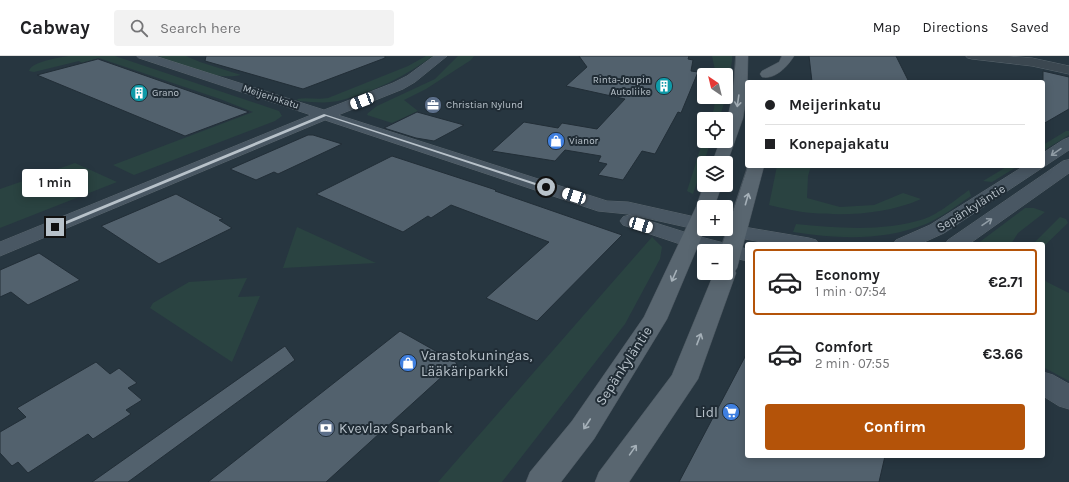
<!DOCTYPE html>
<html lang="en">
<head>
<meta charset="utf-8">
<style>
	:root { --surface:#fff; --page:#f2f2f2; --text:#202124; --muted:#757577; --line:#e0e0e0; --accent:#b45309 }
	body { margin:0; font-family:Karla,sans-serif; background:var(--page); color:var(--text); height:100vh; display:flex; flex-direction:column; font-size:15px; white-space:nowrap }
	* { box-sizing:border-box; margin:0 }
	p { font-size:13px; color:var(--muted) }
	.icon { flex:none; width:22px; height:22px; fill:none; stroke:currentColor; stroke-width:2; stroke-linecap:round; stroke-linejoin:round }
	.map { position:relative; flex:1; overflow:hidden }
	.sheet { position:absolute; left:745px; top:186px; width:300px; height:216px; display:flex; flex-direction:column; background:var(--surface); border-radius:4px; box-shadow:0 2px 10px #0003 }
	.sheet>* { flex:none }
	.guide { position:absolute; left:745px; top:24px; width:300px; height:88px; border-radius:4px; box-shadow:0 2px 10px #0003; display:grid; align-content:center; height:88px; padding:0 20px; background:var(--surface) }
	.needle { width:26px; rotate:325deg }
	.fabs { position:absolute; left:697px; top:12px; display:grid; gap:8px }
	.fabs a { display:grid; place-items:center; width:36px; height:36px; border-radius:4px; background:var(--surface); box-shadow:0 2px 10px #0003; font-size:20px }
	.end { position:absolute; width:18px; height:18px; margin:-9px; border:5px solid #b8c2ca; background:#111; box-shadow:0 0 0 2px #111 }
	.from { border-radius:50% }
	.bubble { position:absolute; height:28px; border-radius:4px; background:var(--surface); box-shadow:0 2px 10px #0003; font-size:13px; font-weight:700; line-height:28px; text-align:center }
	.car { position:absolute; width:12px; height:24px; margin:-12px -6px; border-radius:5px; box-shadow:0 0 3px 1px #0007; background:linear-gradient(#fff 24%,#345 0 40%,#fff 0 76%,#345 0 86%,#fff 0) }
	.guide b { display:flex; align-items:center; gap:14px; height:38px; font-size:15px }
	.guide b+b { border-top:1px solid var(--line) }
	.guide i { width:10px; height:10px; background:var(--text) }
	ul { padding:7px 0 0; list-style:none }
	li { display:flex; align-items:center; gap:12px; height:66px; margin:0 8px 6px; padding:0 12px; border:2px solid transparent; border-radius:4px }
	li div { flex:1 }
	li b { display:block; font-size:15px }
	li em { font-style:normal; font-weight:700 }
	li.current { border-color:var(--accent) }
	li>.icon { width:36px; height:36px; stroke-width:1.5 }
	.cta { display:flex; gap:8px; margin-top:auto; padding:8px 20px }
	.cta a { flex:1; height:46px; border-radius:4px; background:var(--accent); color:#fff; font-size:16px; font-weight:700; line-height:46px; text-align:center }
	header { display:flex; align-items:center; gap:24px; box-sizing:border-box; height:56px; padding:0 20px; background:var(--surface); border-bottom:1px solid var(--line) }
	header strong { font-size:19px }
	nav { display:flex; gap:22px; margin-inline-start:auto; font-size:14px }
	.search { width:280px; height:36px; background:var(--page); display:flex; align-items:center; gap:10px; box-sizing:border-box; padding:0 14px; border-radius:4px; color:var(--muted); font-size:15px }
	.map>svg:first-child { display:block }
</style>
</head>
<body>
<header>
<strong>Cabway</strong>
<div class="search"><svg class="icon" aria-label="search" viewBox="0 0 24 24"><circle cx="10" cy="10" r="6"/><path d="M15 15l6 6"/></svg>Search here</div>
<nav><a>Map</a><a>Directions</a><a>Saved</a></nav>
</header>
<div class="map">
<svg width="1069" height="426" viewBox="0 0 1069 426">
	<rect width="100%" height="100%" fill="#273640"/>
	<path fill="#2a4341" d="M68,0H115L279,55L282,60L275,65L134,119L113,109L253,56L220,43L99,2L82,7L79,5L34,16L29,15C32,5 59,2 68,0Z
		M160,0H186L200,6L241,19C216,25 184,9 161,2Z
		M426,0H433C407,19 374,36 342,44C328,48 313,46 299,45L297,43C308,41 317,44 328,42L408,10Z
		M458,0H474L471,4L426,33L404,44L418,55L392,67L367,59L368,57L377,50L435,23Z
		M712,0H732V5L726,39V19H716Z
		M715,41H726L719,63H710L714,53Z
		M1066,75H1069V79L1043,95V89Z
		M704,81V85H711L693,138L687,135Z
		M75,107L117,126L0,172V133Z
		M777,110H811L808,120L807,142L840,151L874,149L903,137L921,143C888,158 847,160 812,157C797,156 783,152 769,149Z
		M1008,110H1018L992,126L983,125Z
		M969,134L971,140C958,149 940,162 926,168C883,185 838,183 793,176L796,168C838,172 883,176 924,163C937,159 958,142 969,134Z
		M1025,152H1034L1045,156L1018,177L1011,188H977Z
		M1060,161L1066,163L1068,167L1043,191V188H1033Z
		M297,171L376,207L283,212Z
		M652,181L662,191L660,203L625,268L502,426H438Z
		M247,222L238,241L260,240L232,306L150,252L153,247L189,226Z
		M1043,222L1047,226L1069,237V325L1043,311Z"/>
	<path fill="#52616d" stroke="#222e37" d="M206,0H385V2L303,33L205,5Z
		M579,0H689L688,3L693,4L691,15L698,16L681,57L678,56L655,98L642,95L623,124L598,119L607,108L598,106L601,100L565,94L555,105L492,95L524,66L558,72L562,67L597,73L625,43L566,30L587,11Z
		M809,0H896L909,26H812Z
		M98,3L249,56L185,80L37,19Z
		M1043,15L1069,21V53L1043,68Z
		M417,56L464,69L434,85L416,82L384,72Z
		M308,79H313L342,88L278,118L274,116L256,124L230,113Z
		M392,100L496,134L495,135L622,179L537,265L486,242L549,186L451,149L431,162L428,160L403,176L316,138Z
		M176,138L223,163L219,164L232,172L159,208L101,170Z
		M39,197L80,224L28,249L11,236L0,241V214Z
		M400,275L457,307L326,426H208Z
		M285,290L295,304L128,426H92Z
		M747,297V400H885L879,426H679Z
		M96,306L110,318L119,312L137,327L128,332L142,344L126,354L131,358L93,383L88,378L28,417L18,406L12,410L0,397V376L26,361L17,352Z"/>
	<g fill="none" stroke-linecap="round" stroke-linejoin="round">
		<defs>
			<path id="street" d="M966,0H1007L1032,2L1069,10V18L1032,10L972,3L968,2Z"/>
			<path id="secondary" d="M137,0H155L324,54L393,27L407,20L434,0H447L415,26L403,33L338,59L607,145L628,146L704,163V173H711L704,175L628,158L598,155L325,64L0,200V186L311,59L139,2Z
				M1069,82V94L944,177L920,188H893L896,184L930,169L1024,110H1043V97L1063,84Z
				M1069,104V117L969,188H945L948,184L1063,105Z
				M630,159L697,180L747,193V205L726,200V195H705L683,189L623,169L620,165L623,161Z
				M726,168L809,182L816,184L819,188H773L722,179L715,177L712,173H726Z
				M1043,316L1053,319L1069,328V353L1059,350L1043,340Z"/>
			<path id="primary" d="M736,0H748L747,37L743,62L726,110V107H712L720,85H726V69L733,37Z
				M782,0H794C788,10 775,24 762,21L760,18L762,15L779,6Z
				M748,110H764L737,212L735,215L736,217L698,323L629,426H595L599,416L672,319L714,217H726V195H720Z
				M704,129H722L714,151H704L705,173L667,263L594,383L561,426H526L530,416L572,365L644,261L696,151Z"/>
		</defs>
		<use href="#street" stroke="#59656d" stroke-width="1"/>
		<use href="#secondary" stroke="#59656d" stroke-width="1"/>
		<use href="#primary" stroke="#48535c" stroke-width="1"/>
		<use href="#street" fill="#3b4750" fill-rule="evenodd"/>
		<use href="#secondary" fill="#495763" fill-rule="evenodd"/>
		<use href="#primary" fill="#596670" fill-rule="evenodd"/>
	</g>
	<defs><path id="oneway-shaft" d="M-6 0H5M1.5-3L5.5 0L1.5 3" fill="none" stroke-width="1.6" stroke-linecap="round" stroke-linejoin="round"/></defs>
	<g stroke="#a5b0b8">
		<use href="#oneway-shaft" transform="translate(738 45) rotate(98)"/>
		<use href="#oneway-shaft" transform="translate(747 143) rotate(-74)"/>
		<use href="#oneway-shaft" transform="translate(674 220) rotate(114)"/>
		<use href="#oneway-shaft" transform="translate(699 283) rotate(-69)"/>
		<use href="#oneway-shaft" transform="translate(587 368) rotate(123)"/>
		<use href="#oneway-shaft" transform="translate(633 394) rotate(-55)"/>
	</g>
	<g stroke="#919da6">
		<use href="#oneway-shaft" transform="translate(1056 96) rotate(145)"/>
		<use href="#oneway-shaft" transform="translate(987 166) rotate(-34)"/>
	</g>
	<path fill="#b8c2ca" d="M324,58L548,131L544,132L326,60L57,172L52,171Z"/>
	<defs>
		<symbol id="building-disc" viewBox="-11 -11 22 22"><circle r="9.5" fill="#0f9aa8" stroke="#202c35"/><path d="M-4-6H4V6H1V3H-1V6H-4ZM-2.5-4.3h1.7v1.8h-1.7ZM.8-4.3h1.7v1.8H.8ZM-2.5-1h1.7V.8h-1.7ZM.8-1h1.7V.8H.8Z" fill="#fff"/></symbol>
		<symbol id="office-disc" viewBox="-11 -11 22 22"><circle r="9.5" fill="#5c6f8a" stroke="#202c35"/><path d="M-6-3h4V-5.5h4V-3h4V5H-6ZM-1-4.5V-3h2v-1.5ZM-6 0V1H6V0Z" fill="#fff"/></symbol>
		<symbol id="shop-disc" viewBox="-11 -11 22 22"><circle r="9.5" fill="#3f7fe0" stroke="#202c35"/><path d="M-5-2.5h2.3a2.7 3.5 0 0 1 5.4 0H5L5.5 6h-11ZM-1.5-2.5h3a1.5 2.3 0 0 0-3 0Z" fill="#fff"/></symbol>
		<symbol id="supermarket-disc" viewBox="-11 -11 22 22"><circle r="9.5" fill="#3f7fe0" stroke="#202c35"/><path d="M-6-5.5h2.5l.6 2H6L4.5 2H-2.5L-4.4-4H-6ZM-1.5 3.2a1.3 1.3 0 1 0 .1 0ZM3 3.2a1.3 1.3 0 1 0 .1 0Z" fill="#fff"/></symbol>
		<symbol id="bank-disc" viewBox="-11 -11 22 22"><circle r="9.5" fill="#5c6f8a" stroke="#202c35"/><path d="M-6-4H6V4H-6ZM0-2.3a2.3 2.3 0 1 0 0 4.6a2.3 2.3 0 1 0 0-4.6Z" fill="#fff"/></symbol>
	</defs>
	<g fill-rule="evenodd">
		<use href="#building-disc" x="654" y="20" width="20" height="20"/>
		<use href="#building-disc" x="129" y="27" width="20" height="20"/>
		<use href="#office-disc" x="423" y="39" width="20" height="20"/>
		<use href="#shop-disc" x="546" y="75" width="20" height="20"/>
		<use href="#shop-disc" x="398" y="297" width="20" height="20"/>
		<use href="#supermarket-disc" x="721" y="346" width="20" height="20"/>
		<use href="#bank-disc" x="316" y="362" width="20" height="20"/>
	</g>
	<g text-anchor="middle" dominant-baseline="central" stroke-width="4" stroke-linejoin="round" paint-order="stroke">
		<g font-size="10" fill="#b8c2ca" stroke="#202c35" text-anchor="start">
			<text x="651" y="24" text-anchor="end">Rinta-Joupin<tspan x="651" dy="12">Autoliike</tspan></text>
			<text x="152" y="37">Grano</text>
			<text x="446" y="49">Christian Nylund</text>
			<text x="569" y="85">Vianor</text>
		</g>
		<g font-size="10" fill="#b8c2ca" stroke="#202c35">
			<text transform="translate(271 41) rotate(18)">Meijerinkatu</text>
		</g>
		<g font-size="12" fill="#b8c2ca" stroke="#202c35">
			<text transform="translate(971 152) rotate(-32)">Sepänkyläntie</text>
		</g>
		<g font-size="14" fill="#b8c2ca" stroke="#202c35" text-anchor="start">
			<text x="421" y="299">Varastokuningas,<tspan x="421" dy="16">Lääkäriparkki</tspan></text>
			<text x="718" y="356" text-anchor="end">Lidl</text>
			<text x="339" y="372">Kvevlax Sparbank</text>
		</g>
		<g font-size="14" fill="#b8c2ca" stroke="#202c35">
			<text transform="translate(624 310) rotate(-57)">Sepänkyläntie</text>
		</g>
	</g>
</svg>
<div class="fabs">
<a><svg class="needle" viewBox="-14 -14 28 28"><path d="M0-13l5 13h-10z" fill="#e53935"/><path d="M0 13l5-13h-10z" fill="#757577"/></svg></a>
<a><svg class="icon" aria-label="locate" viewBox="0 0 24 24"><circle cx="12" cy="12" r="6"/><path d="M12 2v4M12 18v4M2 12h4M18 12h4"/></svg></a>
<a><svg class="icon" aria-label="layers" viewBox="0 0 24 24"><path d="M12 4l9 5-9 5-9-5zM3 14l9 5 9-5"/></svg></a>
<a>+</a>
<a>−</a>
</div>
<i class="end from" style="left:546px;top:131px"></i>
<i class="end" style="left:55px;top:171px"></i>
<div class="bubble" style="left:22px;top:113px;width:66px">1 min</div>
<i class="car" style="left:362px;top:45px;rotate:249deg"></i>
<i class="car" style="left:574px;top:140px;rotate:288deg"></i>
<i class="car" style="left:641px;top:169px;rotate:107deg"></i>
<div class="guide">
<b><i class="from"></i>Meijerinkatu</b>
<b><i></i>Konepajakatu</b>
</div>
<section class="sheet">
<ul>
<li class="current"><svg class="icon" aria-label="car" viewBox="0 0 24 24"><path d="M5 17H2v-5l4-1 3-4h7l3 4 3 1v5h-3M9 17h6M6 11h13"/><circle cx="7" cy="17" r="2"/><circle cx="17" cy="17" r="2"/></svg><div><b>Economy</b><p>1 min · 07:54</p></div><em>€2.71</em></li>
<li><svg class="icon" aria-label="car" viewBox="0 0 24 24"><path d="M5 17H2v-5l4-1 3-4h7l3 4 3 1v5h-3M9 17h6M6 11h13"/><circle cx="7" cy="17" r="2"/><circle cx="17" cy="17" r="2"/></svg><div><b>Comfort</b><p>2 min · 07:55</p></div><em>€3.66</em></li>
</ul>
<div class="cta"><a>Confirm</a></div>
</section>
</div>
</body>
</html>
